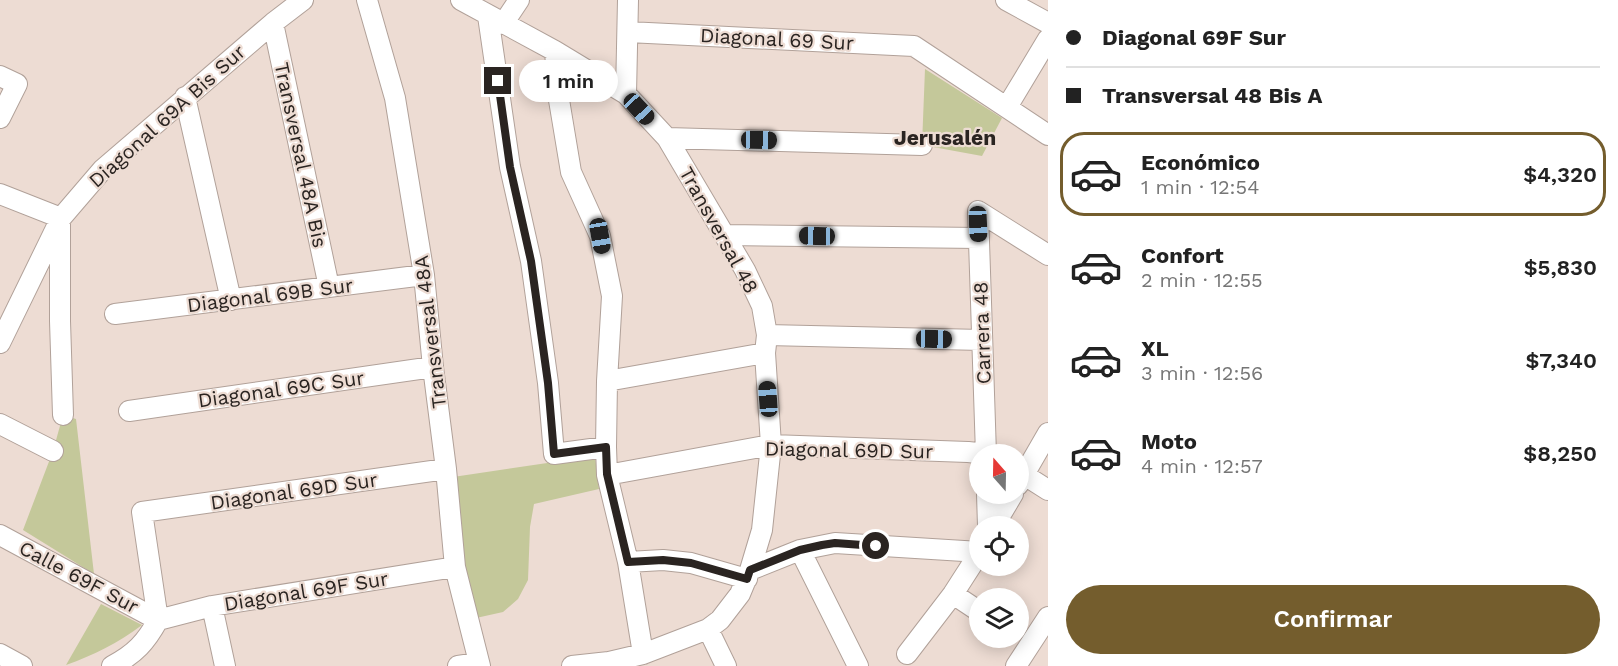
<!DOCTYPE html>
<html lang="es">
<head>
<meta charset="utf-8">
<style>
	:root { --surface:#fff; --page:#f2f2f2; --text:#222; --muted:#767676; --line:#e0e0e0; --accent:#745d2d }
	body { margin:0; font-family:"Work Sans",sans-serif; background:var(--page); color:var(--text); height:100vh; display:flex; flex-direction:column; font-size:22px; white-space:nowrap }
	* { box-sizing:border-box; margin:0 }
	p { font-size:20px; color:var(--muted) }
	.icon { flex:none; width:33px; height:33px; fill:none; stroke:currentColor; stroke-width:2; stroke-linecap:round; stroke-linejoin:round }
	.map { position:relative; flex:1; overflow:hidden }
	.panel { display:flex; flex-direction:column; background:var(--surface); width:570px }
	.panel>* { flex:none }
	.banner { display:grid; align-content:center; height:132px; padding:0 18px; background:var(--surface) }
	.needle { width:39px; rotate:340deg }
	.controls { position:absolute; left:969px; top:444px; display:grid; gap:12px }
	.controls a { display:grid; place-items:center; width:60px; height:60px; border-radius:50%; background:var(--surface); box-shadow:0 3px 15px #0003; font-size:30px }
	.end { position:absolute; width:27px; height:27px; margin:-14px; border:8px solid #2a2421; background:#fff; box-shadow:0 0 0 3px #fff }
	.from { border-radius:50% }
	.bubble { position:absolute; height:42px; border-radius:21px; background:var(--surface); box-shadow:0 3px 15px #0003; font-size:20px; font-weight:600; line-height:42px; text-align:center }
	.car { position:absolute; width:18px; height:36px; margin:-18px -9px; border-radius:8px; box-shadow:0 0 4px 2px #0007; background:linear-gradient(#222 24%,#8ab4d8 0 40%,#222 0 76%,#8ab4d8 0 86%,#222 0) }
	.banner b { display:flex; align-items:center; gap:21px; height:57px; font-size:22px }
	.banner b+b { border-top:2px solid var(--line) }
	.banner i { width:15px; height:15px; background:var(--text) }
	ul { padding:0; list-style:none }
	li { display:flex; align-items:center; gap:18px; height:84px; margin:0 12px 9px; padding:0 6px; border:3px solid transparent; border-radius:24px }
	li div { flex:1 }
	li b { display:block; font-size:22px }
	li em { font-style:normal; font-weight:600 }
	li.active { border-color:var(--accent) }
	li>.icon { width:54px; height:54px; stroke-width:1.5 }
	.primary-button { display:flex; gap:12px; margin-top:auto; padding:12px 18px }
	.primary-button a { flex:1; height:69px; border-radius:36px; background:var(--accent); color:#fff; font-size:24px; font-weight:600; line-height:69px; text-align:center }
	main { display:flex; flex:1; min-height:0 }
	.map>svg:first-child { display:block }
</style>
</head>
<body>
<main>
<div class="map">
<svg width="1048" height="666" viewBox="0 0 1048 666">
	<rect width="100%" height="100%" fill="#eddcd3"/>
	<path fill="#c4c89a" d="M925,69L1002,118L982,156L922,145Z
		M63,415L76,419L94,574L23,530L53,451Z
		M595,456L599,489L534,504L530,527L528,580L518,599L503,612L476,618L464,562L453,477Z
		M101,604L142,625C118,643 94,655 66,665Z"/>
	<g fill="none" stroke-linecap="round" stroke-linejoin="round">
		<defs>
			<path id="minor" d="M367,0L395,98L424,275L433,367L446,469L455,567L480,666
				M461,0L555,51L626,94L667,138L745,270L762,306L767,335L765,353L771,445L762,530L750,570L740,594L720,620L708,629L643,654L609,662L572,666
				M1006,0L1048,23
				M488,16L510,167L531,261L548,383L554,454L606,447
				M273,23L329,287
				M503,24L519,0
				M628,32L914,46L1048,135
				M555,51L558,94L571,172L600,236L612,296L607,381L606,447L607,475L628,562L643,654
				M0,76L17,84L0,118
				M626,94L628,0
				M185,97L231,300
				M1007,107L1048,39
				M667,138L922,145
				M0,194L61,218
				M978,211L986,454
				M978,211L1048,255
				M60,224V321L63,415
				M725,235L979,238
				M115,314L424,275
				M767,335L982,340
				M0,343L61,218L103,169L273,23L303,0
				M607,381L765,353
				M129,411L433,367
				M0,424L53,451
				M1018,471L1048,490
				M607,475L771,445L968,452L987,454
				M1018,485L1048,433
				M987,494L988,526
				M994,526L1013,494
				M0,535L158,620
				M800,550L858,666
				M628,562L663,560L691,563L747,579
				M750,570L800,550L835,543L980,552L953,594L907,654
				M953,594L980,612
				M212,606L225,666
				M158,620L142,512L446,469
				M158,620L212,606L455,567
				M708,629L726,666
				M0,654L22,666
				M112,666C135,654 146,642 158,620
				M458,666L478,663
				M1016,666L1048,617"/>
		</defs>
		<use href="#minor" stroke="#b1a199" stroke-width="22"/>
		<use href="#minor" stroke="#fff" stroke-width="20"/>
	</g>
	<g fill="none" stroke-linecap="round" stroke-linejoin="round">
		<path stroke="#2a2421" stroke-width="8" d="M498,81L510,167L531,261L548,383L554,454L606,447L607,474L628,562L663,560L691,563L747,579L750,570L800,550L822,545L835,543L876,546"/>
	</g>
	<g text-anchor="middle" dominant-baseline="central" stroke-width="4.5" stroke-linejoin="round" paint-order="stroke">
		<g font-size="20" fill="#2a2421" stroke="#eddcd3">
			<text transform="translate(777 39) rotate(3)">Diagonal 69 Sur</text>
			<text transform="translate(167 116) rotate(-42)">Diagonal 69A Bis Sur</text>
			<text transform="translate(301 155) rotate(78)">Transversal 48A Bis</text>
			<text transform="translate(719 230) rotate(61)">Transversal 48</text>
			<text transform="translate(270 295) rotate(-7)">Diagonal 69B Sur</text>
			<text transform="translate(430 332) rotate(-97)">Transversal 48A</text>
			<text transform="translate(982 333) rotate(-92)">Carrera 48</text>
			<text transform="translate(281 389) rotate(-8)">Diagonal 69C Sur</text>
			<text transform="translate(849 450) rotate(1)">Diagonal 69D Sur</text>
			<text transform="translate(294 491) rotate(-8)">Diagonal 69D Sur</text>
			<text transform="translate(79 577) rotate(28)">Calle 69F Sur</text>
			<text transform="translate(306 591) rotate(-9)">Diagonal 69F Sur</text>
		</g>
		<g font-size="21" font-weight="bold" fill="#2a2421" stroke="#eddcd3">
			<text x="945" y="137">Jerusalén</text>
		</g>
	</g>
</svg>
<div class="controls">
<a><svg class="needle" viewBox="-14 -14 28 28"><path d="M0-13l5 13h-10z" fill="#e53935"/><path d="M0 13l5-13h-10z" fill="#767676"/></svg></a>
<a><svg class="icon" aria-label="locate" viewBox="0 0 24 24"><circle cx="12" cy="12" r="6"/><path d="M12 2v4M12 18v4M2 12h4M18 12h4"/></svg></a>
<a><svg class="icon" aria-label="layers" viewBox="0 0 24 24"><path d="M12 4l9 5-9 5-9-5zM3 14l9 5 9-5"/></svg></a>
</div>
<i class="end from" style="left:876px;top:546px"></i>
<i class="end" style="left:498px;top:81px"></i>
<div class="bubble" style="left:519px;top:60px;width:99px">1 min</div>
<i class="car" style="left:639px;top:109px;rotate:137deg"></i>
<i class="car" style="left:759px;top:140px;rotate:91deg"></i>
<i class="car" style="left:978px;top:224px;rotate:178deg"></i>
<i class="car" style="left:600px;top:236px;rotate:170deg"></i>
<i class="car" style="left:817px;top:236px;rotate:271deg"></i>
<i class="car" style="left:934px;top:339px;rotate:91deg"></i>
<i class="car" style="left:768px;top:399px;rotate:356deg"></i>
</div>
<section class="panel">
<div class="banner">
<b><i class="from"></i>Diagonal 69F Sur</b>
<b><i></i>Transversal 48 Bis A</b>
</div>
<ul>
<li class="active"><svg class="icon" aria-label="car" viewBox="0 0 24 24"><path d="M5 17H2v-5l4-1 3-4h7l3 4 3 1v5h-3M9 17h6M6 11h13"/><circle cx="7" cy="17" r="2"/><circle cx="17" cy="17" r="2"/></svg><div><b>Económico</b><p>1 min · 12:54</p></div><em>$4,320</em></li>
<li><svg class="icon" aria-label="car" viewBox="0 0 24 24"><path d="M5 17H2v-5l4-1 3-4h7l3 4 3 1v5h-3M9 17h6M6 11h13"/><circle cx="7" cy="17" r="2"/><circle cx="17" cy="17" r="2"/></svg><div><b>Confort</b><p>2 min · 12:55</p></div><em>$5,830</em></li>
<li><svg class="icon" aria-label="car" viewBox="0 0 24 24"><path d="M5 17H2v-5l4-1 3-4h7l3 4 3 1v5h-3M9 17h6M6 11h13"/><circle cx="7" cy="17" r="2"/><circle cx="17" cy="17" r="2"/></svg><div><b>XL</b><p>3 min · 12:56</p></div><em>$7,340</em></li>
<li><svg class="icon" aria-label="car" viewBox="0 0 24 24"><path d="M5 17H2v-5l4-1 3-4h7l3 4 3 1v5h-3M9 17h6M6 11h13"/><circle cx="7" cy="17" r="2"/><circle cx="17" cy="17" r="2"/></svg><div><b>Moto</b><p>4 min · 12:57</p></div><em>$8,250</em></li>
</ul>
<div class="primary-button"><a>Confirmar</a></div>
</section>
</main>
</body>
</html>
